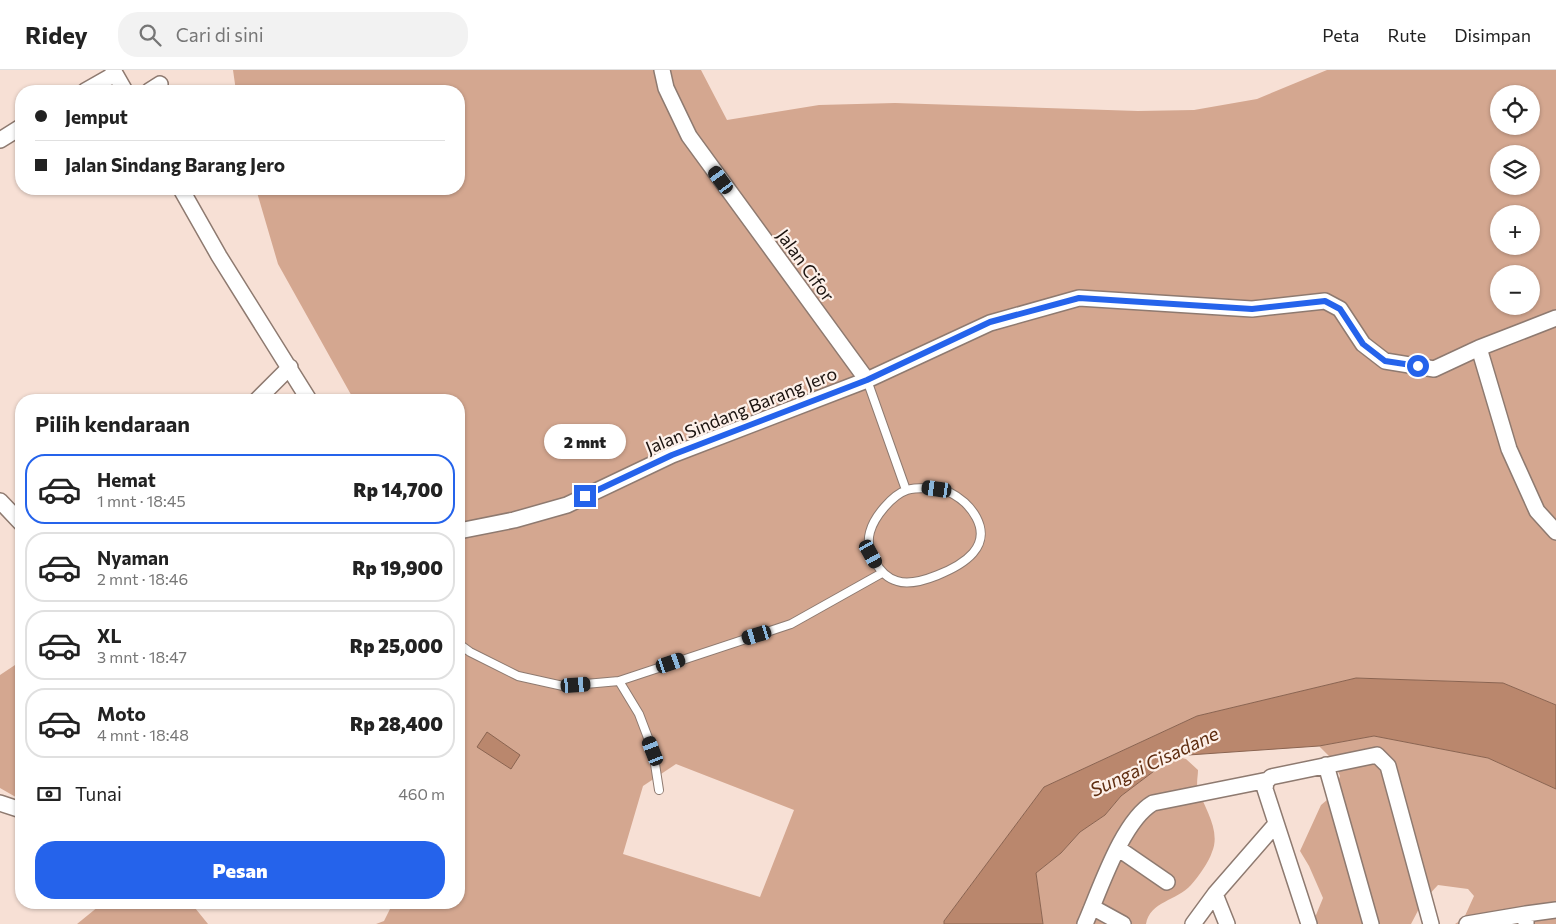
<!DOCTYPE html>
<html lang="id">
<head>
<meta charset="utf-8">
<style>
	:root { --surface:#fff; --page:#f2f2f2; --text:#222; --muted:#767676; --line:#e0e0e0; --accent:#2563eb }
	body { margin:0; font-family:Commissioner,sans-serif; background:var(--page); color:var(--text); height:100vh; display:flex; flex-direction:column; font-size:19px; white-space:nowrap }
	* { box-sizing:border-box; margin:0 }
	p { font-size:16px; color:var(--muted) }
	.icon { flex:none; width:28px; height:28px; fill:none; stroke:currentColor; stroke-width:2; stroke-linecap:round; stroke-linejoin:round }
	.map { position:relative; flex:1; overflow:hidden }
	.panel { position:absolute; left:15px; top:324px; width:450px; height:515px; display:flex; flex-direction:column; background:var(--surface); border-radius:20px; box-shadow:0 1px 4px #0004 }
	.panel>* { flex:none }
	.top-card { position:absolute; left:15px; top:15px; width:450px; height:110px; border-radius:20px; box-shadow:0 1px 4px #0004; display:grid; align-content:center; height:110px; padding:0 20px; background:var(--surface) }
	.buttons { position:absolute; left:1490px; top:15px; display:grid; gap:10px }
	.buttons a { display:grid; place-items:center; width:50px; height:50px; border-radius:50%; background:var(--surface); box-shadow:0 1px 4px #0004; font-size:25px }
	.end { position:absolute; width:22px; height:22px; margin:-11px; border:6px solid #2563eb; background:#fff; box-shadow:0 0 0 2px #fff }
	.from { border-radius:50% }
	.bubble { position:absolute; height:35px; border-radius:18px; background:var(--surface); box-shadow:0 1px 4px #0004; font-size:16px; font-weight:800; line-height:35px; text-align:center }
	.car { position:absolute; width:15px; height:30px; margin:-15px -8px; border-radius:6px; box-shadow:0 0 4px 1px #0007; background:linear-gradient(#222 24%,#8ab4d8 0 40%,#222 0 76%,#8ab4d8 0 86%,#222 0) }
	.top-card b { display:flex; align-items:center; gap:18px; height:48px; font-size:19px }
	.top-card b+b { border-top:1px solid var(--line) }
	.top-card i { width:12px; height:12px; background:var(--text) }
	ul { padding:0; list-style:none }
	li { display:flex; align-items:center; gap:15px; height:70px; margin:0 10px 8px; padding:0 10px; border:2px solid var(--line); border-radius:20px }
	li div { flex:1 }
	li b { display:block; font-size:19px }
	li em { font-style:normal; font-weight:800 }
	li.on { border-color:var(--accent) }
	li>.icon { width:45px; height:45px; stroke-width:1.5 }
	h2 { padding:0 20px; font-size:22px; line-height:60px }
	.pay { display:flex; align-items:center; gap:12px; height:55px; padding:0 20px; font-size:19px }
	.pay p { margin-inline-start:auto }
	.primary-button { display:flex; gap:10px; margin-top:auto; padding:10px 20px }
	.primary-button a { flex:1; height:58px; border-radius:20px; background:var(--accent); color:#fff; font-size:20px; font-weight:800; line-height:58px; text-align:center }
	header { display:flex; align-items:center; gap:30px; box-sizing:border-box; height:70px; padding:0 25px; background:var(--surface); border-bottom:1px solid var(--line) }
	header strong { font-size:24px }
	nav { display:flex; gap:28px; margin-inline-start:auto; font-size:18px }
	.search { width:350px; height:45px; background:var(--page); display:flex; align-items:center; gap:12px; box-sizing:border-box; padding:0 18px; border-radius:20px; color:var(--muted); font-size:19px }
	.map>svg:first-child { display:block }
</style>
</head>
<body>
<header>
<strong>Ridey</strong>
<div class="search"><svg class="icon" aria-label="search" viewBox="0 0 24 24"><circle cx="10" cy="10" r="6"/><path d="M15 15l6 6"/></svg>Cari di sini</div>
<nav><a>Peta</a><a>Rute</a><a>Disimpan</a></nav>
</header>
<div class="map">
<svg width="1556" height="854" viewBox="0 0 1556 854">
	<rect width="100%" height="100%" fill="#f7e0d5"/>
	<path fill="#d4a790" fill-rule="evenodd" d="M233,0H701L727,50L819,35L895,33L1138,41L1194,40L1257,29L1327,0H1556V635L1503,613L1356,608L1197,646L1044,717L944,851V854H376L384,851L393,833L459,832V527L463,524L459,517V330H354L278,194L256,119H459V21H236ZM1499,24H1531V56H1499ZM1499,84H1531V116H1499ZM1499,144H1531V176H1499ZM1499,204H1531V236H1499ZM676,694L794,740L760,827L623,784L643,716Z
		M21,591V730L0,718V605Z
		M1374,666L1488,688L1556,719V854H1455L1464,848L1474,826L1468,819L1438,815L1423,831L1411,854H1306L1316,845L1323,828L1309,796L1300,781L1321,735L1333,725L1340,706L1333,690L1319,676Z
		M1174,686L1186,689L1198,700C1198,706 1196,714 1198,719C1205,739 1221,761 1212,782C1209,792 1198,807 1191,815C1177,831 1150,831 1146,854H1043L1036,803L1061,783L1080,762L1105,745L1121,726Z
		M104,832L191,833L208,854H77Z"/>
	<path fill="#ba876d" stroke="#8a6451" d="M1356,608L1503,613L1556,635V719L1488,688L1374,666L1319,676L1174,686L1121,726L1105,745L1080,762L1061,783L1036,803L1043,854H944V851L1044,717L1197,646Z
		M487,662L520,685L511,699L477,677Z"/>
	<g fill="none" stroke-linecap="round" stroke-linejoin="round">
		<defs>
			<path id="service" d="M867,310L906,420
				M926,418C933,419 942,418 949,422C970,432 993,460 973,483C960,498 916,518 897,511C879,506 865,480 870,462C874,447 892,425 907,420C913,418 920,418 926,418Z
				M459,574L470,582L518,606L563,616L619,611L791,554L882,503
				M619,611L639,644L653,681L659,720"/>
			<path id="minor" d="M113,0L125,21
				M662,0L666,18L689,66L867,310
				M85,21L115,4
				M149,21L160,14
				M0,70L21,57
				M181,119L219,186L309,330
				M1479,278L1509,379L1537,441L1556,462
				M257,330L290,297
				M0,431L21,453
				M459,461L514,450L567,435L672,385L867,310L990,253L1079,228L1252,239L1325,231L1340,239L1363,274L1385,291L1434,299L1479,278L1556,248
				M1326,695L1371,854
				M0,733L21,740
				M1119,779L1167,812
				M1215,824L1227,854
				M1092,837L1123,854
				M1526,844L1556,840
				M1085,854C1100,820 1122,751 1153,733L1268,710
				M1193,854L1215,824L1276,754
				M1309,854L1265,719L1266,712L1271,707L1377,685L1388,696L1431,854
				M1467,854L1526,844V854"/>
		</defs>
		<use href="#service" stroke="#8e7a70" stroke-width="10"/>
		<use href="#minor" stroke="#8e7a70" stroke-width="18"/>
		<use href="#service" stroke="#fff" stroke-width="8"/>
		<use href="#minor" stroke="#fff" stroke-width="15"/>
	</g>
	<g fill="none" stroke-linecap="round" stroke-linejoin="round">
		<path stroke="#2563eb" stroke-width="6" d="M585,426L672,385L867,310L990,252L1079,228L1252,239L1325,231L1340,239L1363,274L1385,291L1418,296"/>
	</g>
	<g text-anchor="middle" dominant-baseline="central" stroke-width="4.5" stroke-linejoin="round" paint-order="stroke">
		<g font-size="18" fill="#1b130f" stroke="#fdf0e9">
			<text transform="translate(806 195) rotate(54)">Jalan Cifor</text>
			<text transform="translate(741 340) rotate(-22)">Jalan Sindang Barang Jero</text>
		</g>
		<g font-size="19" font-style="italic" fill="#602e11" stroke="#fdf0e9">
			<text transform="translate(1154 691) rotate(-25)">Sungai Cisadane</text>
		</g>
	</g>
</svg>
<div class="buttons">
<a><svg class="icon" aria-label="locate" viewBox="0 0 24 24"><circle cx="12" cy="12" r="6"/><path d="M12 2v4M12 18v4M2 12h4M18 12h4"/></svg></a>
<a><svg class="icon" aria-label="layers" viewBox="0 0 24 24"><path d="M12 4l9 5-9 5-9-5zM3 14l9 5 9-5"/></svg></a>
<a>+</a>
<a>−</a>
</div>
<i class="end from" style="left:1418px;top:296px"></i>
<i class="end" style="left:585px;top:426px"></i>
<div class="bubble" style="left:544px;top:354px;width:82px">2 mnt</div>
<i class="car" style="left:721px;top:110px;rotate:324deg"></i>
<i class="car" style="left:937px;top:419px;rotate:278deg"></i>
<i class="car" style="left:871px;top:484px;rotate:151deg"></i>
<i class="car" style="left:757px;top:565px;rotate:253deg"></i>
<i class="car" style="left:671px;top:593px;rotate:71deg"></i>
<i class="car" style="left:576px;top:615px;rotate:86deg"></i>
<i class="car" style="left:653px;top:681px;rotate:339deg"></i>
<div class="top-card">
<b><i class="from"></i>Jemput</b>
<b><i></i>Jalan Sindang Barang Jero</b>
</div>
<section class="panel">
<h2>Pilih kendaraan</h2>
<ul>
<li class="on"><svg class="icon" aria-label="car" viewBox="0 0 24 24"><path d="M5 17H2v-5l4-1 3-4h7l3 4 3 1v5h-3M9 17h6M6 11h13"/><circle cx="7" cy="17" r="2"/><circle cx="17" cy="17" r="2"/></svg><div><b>Hemat</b><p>1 mnt · 18:45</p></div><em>Rp 14,700</em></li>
<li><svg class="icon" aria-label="car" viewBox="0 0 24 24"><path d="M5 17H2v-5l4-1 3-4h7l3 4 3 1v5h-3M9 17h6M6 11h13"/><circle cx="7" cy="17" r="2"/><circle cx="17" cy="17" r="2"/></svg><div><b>Nyaman</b><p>2 mnt · 18:46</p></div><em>Rp 19,900</em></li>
<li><svg class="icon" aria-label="car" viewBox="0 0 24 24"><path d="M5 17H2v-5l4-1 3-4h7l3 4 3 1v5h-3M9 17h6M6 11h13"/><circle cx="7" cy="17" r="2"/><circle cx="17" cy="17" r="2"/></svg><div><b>XL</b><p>3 mnt · 18:47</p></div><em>Rp 25,000</em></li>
<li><svg class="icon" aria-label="car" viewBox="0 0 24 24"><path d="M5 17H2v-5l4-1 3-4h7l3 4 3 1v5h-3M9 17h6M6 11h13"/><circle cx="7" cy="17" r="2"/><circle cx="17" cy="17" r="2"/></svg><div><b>Moto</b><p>4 mnt · 18:48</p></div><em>Rp 28,400</em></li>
</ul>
<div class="pay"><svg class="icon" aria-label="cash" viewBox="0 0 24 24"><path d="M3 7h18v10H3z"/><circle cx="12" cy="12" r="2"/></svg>Tunai<p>460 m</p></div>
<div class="primary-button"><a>Pesan</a></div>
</section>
</div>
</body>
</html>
